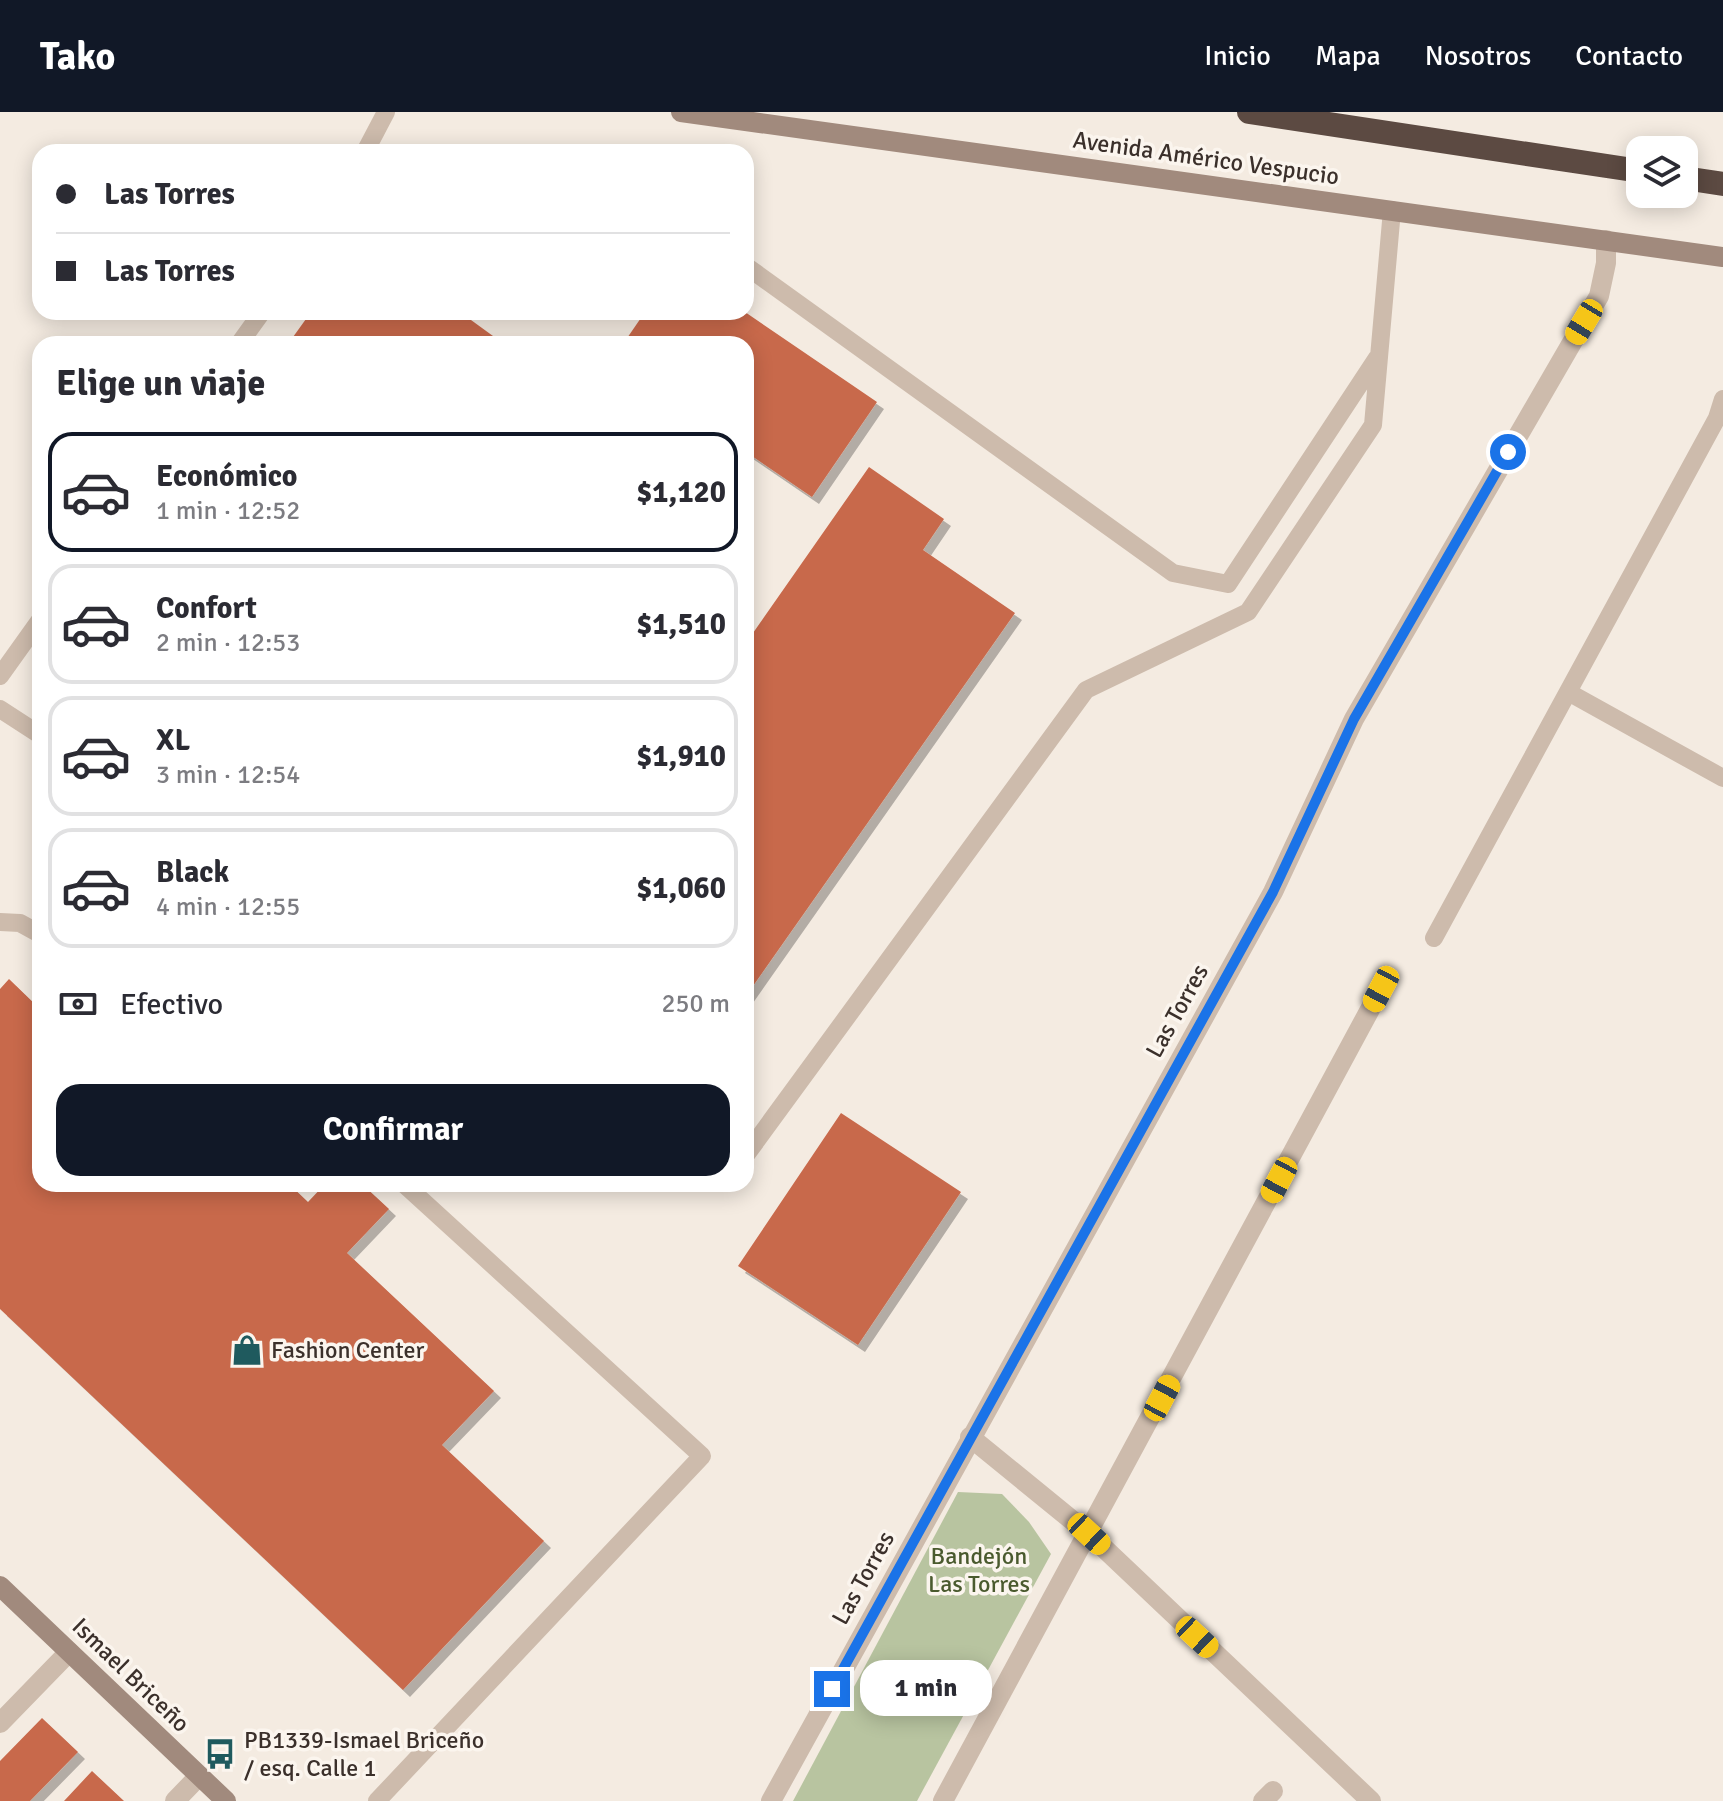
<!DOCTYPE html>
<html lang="es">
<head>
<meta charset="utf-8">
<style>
	:root { --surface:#fff; --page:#f2f2f3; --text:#2b2b33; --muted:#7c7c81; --line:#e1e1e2; --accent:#111827 }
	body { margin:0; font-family:Signika,sans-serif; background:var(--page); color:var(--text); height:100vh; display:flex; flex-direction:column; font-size:30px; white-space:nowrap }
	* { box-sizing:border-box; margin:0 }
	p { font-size:26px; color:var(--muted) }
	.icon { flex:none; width:44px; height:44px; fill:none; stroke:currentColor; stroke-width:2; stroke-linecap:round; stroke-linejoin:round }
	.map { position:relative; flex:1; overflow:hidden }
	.details { position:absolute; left:32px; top:224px; width:722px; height:856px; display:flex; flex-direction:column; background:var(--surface); border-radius:24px; box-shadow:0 4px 20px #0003 }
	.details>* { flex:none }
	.top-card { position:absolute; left:32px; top:32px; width:722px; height:176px; border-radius:24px; box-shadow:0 4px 20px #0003; display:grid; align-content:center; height:176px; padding:0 24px; background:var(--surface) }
	.fabs { position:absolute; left:1626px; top:24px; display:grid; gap:16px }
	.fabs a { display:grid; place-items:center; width:72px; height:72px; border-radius:16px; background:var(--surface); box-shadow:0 4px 20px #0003; font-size:40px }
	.end { position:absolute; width:36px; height:36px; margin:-18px; border:10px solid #1a73e8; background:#fff; box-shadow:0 0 0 4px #fff }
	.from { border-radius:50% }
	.bubble { position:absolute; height:56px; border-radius:24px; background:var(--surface); box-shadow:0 4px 20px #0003; font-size:26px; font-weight:700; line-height:56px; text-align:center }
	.car { position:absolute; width:24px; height:48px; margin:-24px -12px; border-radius:10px; box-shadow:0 0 6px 2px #0007; background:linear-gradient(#f5c518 24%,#345 0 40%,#f5c518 0 76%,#345 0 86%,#f5c518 0) }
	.top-card b { display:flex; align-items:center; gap:28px; height:76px; font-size:30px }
	.top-card b+b { border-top:2px solid var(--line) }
	.top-card i { width:20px; height:20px; background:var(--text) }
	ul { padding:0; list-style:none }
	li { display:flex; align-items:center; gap:24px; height:120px; margin:0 16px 12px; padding:0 8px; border:4px solid var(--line); border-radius:24px }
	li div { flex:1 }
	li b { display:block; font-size:30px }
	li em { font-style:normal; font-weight:700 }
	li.on { border-color:var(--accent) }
	li>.icon { width:72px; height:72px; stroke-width:1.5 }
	h2 { padding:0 24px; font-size:36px; line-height:96px }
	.pay { display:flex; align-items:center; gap:20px; height:88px; padding:0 24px; font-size:30px }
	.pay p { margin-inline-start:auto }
	.action { display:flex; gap:16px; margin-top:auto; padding:16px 24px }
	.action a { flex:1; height:92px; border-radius:24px; background:var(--accent); color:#fff; font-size:32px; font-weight:700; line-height:92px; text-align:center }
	header { display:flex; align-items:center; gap:48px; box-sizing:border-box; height:112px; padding:0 40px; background:var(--accent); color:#fff }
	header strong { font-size:38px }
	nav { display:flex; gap:44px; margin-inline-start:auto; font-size:28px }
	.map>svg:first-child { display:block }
</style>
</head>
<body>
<header>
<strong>Tako</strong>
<nav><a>Inicio</a><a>Mapa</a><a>Nosotros</a><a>Contacto</a></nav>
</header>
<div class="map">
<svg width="1723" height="1689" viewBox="0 0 1723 1689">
	<defs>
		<filter id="shadow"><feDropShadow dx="7" dy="7" stdDeviation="0" flood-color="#0004"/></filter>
	</defs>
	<rect width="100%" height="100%" fill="#f4ebe1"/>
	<path fill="#b8c4a0" d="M958,1380L1002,1382L1029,1410L1051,1442L917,1689H793Z"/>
	<path fill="#c8694b" filter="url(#shadow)" d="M311,200H460L504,232H288Z
		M645,200H745L877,290L812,385L746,340V232H623Z
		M869,355L944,407L923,438L1015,501L746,884V531Z
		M9,867L40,897V1072H289L308,1090L325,1072H362L389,1097L347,1141L494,1279L442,1333L544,1429L403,1578L0,1197V877Z
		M841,1001L961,1080L858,1233L738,1154Z
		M42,1606L78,1640L30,1689H0V1649Z
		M92,1659L124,1689H64Z"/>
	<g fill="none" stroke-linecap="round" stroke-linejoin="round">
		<path stroke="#cdbbac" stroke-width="18" d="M365,40L386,0
			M746,154L1173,461L1228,472L1377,246
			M239,232L262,200
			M0,564L40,508
			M1568,580L1723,666
			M0,597L40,623
			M0,810L20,811L40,822
			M1434,826L1717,306L1723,287
			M746,1043L1086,578L1248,500L1373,313L1392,98
			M377,1689L702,1344L404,1072"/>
		<path stroke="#cdbbac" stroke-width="20" d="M970,1325L1089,1422L1371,1689
			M0,1611L69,1540
			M175,1689L199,1664
			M771,1689L1273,780L1354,607L1599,184L1606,151V128
			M943,1689L1381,877
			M1263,1689L1273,1679"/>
		<path stroke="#a18a7d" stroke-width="20" d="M681,0L1723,145
			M0,1474L226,1689"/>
		<path stroke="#5c4a42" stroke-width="24" d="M1249,0L1640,59
			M1684,66L1723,72"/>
	</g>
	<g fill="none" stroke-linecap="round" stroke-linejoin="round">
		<path stroke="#1a73e8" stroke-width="10" d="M832,1577L1273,780L1354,607L1508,340"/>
	</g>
	<defs>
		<symbol id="shop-bare" viewBox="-9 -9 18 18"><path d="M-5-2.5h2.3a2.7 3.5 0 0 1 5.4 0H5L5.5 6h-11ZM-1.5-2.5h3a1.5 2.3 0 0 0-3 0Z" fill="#1f5a5e" stroke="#fbf5ee" stroke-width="2.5" paint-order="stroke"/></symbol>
		<symbol id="bus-bare" viewBox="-9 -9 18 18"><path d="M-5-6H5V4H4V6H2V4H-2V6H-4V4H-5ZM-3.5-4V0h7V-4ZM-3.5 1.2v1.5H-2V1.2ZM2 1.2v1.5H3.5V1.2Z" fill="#1f5a5e" stroke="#fbf5ee" stroke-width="2.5" paint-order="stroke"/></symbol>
	</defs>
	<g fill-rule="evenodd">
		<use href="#shop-bare" x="225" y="1216" width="44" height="44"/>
		<use href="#bus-bare" x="198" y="1620" width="44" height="44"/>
	</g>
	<g text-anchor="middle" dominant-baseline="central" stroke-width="7" stroke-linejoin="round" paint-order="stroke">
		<g font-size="24" fill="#3b302b" stroke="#fbf5ee">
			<text transform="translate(1206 46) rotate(8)">Avenida Américo Vespucio</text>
			<text transform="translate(1177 899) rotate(-61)">Las Torres</text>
			<text transform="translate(863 1466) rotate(-61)">Las Torres</text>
			<text transform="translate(131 1563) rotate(44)">Ismael Briceño</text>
		</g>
		<g font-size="24" fill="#3b302b" stroke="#fbf5ee" text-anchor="start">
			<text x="271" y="1238">Fashion Center</text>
			<text x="244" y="1628">PB1339-Ismael Briceño<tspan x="244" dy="28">/ esq. Calle 1</tspan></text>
		</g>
		<g font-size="24" fill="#4a5a2e" stroke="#fbf5ee">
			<text x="979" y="1444">Bandejón<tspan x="979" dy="28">Las Torres</tspan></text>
		</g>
	</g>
</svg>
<div class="fabs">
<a><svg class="icon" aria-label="layers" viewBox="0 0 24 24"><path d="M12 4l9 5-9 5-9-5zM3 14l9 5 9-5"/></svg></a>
</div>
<i class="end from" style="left:1508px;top:340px"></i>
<i class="end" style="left:832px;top:1577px"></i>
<div class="bubble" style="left:860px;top:1548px;width:132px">1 min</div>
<i class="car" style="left:1584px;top:210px;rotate:211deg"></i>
<i class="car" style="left:1381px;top:877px;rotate:208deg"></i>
<i class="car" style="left:1279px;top:1068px;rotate:208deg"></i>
<i class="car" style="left:1162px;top:1286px;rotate:28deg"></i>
<i class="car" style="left:1089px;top:1422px;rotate:133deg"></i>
<i class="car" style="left:1197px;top:1525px;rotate:133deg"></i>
<div class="top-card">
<b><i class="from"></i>Las Torres</b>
<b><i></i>Las Torres</b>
</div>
<section class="details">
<h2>Elige un viaje</h2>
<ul>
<li class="on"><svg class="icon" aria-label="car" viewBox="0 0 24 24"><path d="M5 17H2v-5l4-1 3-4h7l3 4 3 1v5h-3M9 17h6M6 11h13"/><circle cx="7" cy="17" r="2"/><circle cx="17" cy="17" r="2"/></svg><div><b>Económico</b><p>1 min · 12:52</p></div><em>$1,120</em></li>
<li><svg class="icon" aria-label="car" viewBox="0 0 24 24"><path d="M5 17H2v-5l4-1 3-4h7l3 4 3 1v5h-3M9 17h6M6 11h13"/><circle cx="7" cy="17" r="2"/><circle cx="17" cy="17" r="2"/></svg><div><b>Confort</b><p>2 min · 12:53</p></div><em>$1,510</em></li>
<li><svg class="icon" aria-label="car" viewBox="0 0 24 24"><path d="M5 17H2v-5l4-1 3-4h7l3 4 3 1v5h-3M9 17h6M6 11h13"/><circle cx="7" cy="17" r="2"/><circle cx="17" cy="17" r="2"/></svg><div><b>XL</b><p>3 min · 12:54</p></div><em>$1,910</em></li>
<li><svg class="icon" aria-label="car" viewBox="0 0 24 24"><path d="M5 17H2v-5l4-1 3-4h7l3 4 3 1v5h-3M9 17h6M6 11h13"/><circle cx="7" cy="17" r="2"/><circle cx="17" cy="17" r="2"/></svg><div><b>Black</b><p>4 min · 12:55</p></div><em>$1,060</em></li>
</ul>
<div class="pay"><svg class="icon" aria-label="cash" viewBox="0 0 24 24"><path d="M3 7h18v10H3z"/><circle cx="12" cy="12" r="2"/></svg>Efectivo<p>250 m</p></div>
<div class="action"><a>Confirmar</a></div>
</section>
</div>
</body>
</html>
